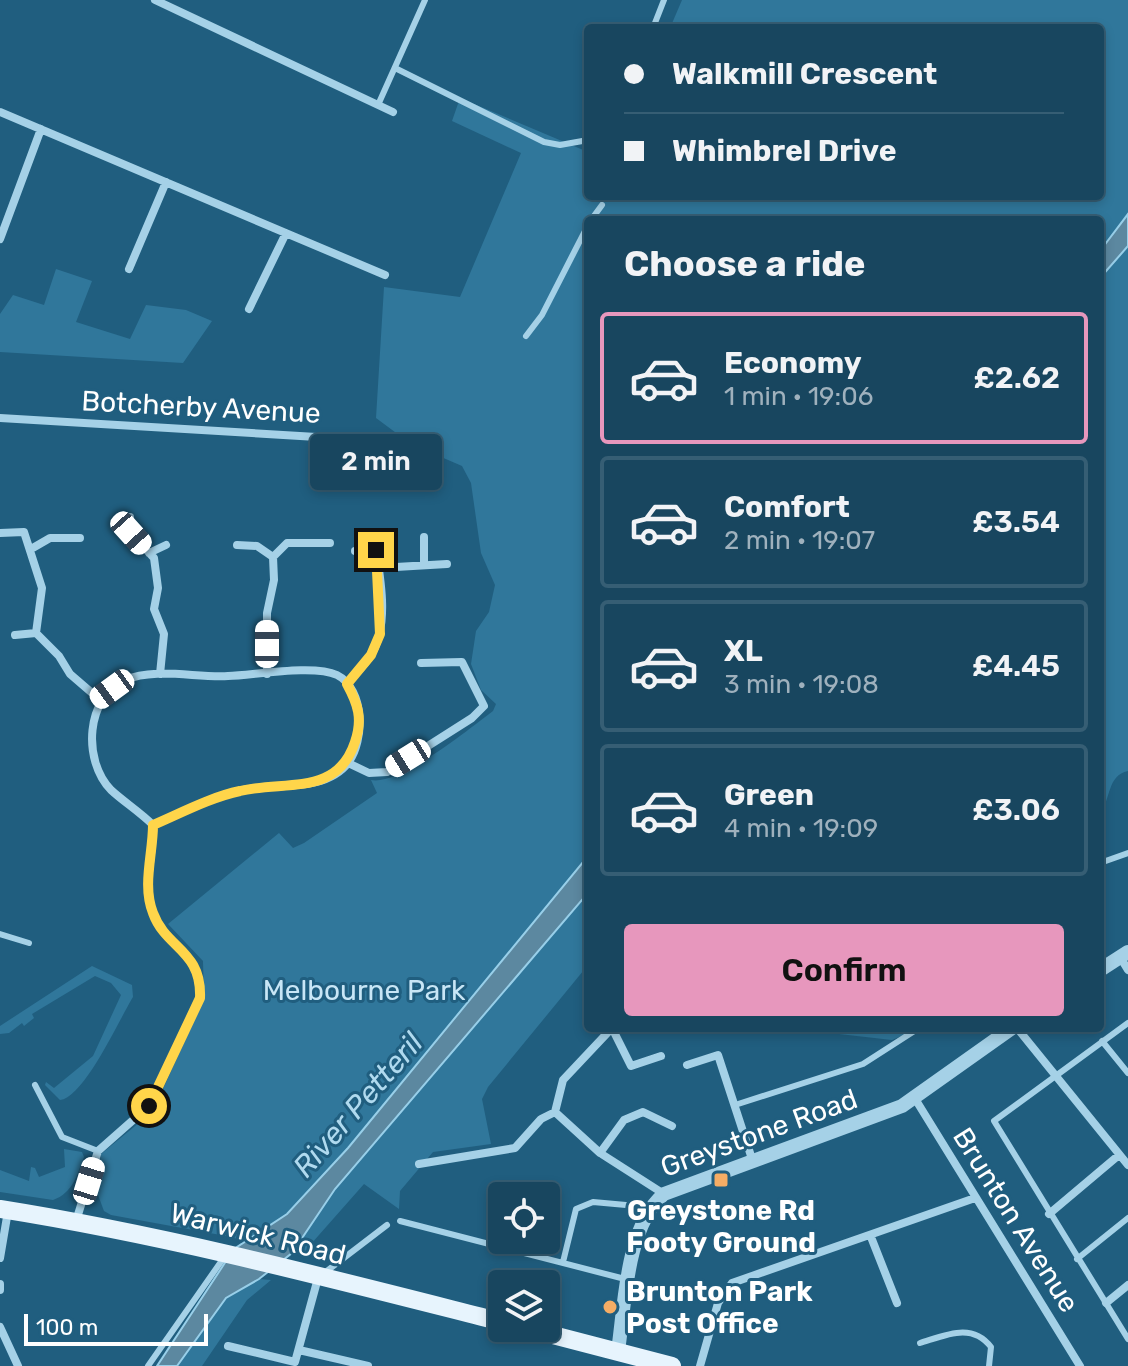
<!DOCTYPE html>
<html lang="en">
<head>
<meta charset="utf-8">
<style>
	:root { --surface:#18465f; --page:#214d65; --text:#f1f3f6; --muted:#9fb1bd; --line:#365e74; --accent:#e797bd }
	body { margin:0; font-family:Rubik,sans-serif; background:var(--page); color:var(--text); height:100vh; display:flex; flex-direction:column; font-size:30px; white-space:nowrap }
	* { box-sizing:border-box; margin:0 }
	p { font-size:26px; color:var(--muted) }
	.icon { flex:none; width:44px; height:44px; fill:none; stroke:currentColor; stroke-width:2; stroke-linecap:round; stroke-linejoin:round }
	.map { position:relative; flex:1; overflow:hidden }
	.sheet { position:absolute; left:584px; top:216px; width:520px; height:816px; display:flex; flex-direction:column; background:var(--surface); border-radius:8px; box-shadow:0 4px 12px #0003,0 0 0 2px var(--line) }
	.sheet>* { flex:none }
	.banner { position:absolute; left:584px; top:24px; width:520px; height:176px; border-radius:8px; box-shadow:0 4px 12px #0003,0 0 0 2px var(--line); display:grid; align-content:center; height:176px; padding:0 40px; background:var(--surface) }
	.fabs { position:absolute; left:488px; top:1182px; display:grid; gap:16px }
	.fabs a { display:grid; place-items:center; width:72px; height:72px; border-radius:8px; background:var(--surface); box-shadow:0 4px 12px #0003,0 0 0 2px var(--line); font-size:40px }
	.scale { position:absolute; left:24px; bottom:20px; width:184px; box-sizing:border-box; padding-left:8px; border:4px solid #fff; border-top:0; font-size:22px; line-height:28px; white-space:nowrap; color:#fff; -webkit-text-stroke:6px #205e7f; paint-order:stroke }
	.end { position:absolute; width:36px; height:36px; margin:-18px; border:10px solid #ffd54a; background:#111; box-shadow:0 0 0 4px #111 }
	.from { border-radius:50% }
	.bubble { position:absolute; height:56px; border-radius:8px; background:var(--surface); box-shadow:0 4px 12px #0003,0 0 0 2px var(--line); font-size:26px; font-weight:600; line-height:56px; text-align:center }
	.car { position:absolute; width:24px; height:48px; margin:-24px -12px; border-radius:10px; box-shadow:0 0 6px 2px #0007; background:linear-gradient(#fff 24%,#345 0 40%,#fff 0 76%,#345 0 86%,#fff 0) }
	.banner b { display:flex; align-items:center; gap:28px; height:76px; font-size:30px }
	.banner b+b { border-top:2px solid var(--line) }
	.banner i { width:20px; height:20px; background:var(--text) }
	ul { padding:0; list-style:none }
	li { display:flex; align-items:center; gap:24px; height:132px; margin:0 16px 12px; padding:0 24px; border:4px solid var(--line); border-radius:8px }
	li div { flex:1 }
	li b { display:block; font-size:30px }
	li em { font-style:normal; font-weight:600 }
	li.on { border-color:var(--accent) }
	li>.icon { width:72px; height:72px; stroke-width:1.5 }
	h2 { padding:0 40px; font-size:36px; line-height:96px }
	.primary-button { display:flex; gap:16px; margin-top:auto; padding:16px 40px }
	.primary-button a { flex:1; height:92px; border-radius:8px; background:var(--accent); color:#111; font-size:32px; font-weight:600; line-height:92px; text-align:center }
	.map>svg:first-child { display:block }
</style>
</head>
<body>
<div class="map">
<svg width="1128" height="1366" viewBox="0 0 1128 1366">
	<rect width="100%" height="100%" fill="#205e7f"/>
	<path fill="#30779b" d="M682,0H1128V771C1107,775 1111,800 1100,813V220H588V965L488,1087L482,1099L491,1144L433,1152L400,1191L399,1209L364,1184L311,1244L319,1253L314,1258L226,1236L111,1215L104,1211L95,1187L101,1154L140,1122L158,1100L204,999L203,961L168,924L279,833L293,848L304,843L377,793L371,780C399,786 469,729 493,711L496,704L481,690L471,664L476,631L489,612L495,585L481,553L471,483L462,466L411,444L376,418L384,287L460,297L521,153L452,121L460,98L588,152V196H1100V28H670Z
		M56,269L92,281L76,322L130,339L146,305L186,310L212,321L183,363L0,352V314L13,295L44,305Z
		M92,966L132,985L133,997C120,1018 84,1098 60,1100L45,1085L46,1082L54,1088L93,1056L121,995L111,983L95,976L32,1014L34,1018L24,1026L22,1023L9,1033L0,1034V1026Z
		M786,1028H921L892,1040Z
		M64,1149L82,1152L84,1157C77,1175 73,1193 53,1200L0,1192V1170L29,1181L31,1167L35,1168L39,1177L65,1167Z
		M259,1279L271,1280L247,1300L202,1366H177L226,1298Z"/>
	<path fill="#5c88a0" stroke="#98cfe9" stroke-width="2" d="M1128,214V246L1100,278V251Z
		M588,856V893L335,1189L292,1253L259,1279L226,1298L177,1366H157L234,1249L287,1214L348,1148Z"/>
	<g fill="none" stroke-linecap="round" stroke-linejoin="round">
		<path stroke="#a5d1e7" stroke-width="6" d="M653,28L664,0
			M395,68L544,142L560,145L588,140
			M378,105L425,0
			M591,220L602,205
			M526,336L542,315L588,225
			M1100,863L1128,853
			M0,934L29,943
			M1128,1023L994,1121L1128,1339
			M1102,1041L1128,1073
			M35,1085L62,1137L98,1151
			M735,1105L863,1064L919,1028
			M400,1221L625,1279
			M1077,1259L1128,1218
			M563,1262L576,1209L593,1202L648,1207
			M323,1274L387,1225
			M920,1343C946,1335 972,1322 991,1347L989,1366
			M148,1366L225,1256"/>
		<path stroke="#a5d1e7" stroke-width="8" d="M155,0L393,112
			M0,112L385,275
			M0,239L41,129
			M129,269L166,182
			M249,309L286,233
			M0,418L400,442
			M130,517L131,533L154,558L158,588L154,609L164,634L160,674
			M0,533L24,532L42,588L36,633L59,656L70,674L99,699
			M424,537V565
			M237,545L257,546L273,557L274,580L267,613V674
			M31,549L50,538H80
			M149,553L166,545
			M273,557L287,543H330
			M379,568L447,564
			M15,635L36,633
			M347,684C355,674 365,665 371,655C389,626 381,581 376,550L355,551
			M348,763L369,773L387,772L472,718L484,706L462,662L421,663
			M1120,957L1128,970
			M612,1028L631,1066L661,1056
			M1017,1028L1128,1165
			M687,1065L718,1055L753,1162
			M914,1097L1080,1366
			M555,1112L563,1080L612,1028
			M600,1153L624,1120L643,1112L672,1126
			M419,1164L515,1148L541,1119L555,1112L600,1153L664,1194
			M1049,1214L1119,1155
			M76,1221L98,1151L149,1106L200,998C202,951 166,949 153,913C142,885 154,854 153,825C140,812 124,802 111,790C82,760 86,697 125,680C155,667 196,678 228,676C255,675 314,664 337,675C365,689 365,741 348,763C324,794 271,782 238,791C210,798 181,813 153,825
			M871,1237L897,1303
			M0,1258L8,1211
			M0,1284V1290
			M1106,1303L1128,1285
			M0,1327L18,1366
			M228,1346L295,1362L318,1278
			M299,1350L368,1366
			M700,1366L718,1303L732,1283L975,1198"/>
		<path stroke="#a5d1e7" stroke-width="14" d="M1100,970L1128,952
			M618,1351C625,1304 626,1226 664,1194L902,1106L1012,1028"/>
		<path stroke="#e7f4fd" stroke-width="18" d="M0,1209C170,1236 336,1280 502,1322
			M526,1328L672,1366"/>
	</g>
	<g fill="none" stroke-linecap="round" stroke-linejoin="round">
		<path stroke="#ffd54a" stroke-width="10" d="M149,1106L200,998C202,950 166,949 153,913C142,885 153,854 153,825C181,813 211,797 240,791C285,780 337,797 355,742C363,719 358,704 347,684L371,655L380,634L376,550"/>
	</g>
	<g fill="#f5ad65" stroke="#205e7f" stroke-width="3">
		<rect x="713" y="1172" width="16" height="16" rx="4"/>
		<circle cx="610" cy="1307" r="8"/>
	</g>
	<g text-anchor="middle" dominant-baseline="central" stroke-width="6" stroke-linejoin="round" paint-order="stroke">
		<g font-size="28" fill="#fff" stroke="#205e7f">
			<text transform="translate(201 407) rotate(3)">Botcherby Avenue</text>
			<text transform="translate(759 1133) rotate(-20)">Greystone Road</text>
			<text transform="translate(1016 1220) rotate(58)">Brunton Avenue</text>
			<text transform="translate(258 1234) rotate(14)">Warwick Road</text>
		</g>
		<g font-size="28" fill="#c8e6f6" stroke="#205e7f">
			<text x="364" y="990">Melbourne Park</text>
		</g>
		<g font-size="28" font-weight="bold" fill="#fff" stroke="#205e7f">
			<text x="721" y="1210">Greystone Rd<tspan x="721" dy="32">Footy Ground</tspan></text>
			<text x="626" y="1291" text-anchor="start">Brunton Park<tspan x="626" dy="32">Post Office</tspan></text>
		</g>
		<g font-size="30" font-style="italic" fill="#b0daef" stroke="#205e7f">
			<text transform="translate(358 1105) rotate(-49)">River Petteril</text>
		</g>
	</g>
</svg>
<div class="fabs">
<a><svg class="icon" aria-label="locate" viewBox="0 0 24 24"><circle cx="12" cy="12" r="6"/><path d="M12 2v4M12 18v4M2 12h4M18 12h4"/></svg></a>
<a><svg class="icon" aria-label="layers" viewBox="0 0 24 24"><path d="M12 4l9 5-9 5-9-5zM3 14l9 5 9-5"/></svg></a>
</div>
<div class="scale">100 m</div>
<i class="end from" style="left:149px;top:1106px"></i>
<i class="end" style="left:376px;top:550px"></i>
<div class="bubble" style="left:310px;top:434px;width:132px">2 min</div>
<i class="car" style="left:131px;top:533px;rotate:138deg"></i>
<i class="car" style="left:267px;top:644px;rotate:0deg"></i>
<i class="car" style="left:112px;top:689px;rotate:234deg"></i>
<i class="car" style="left:408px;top:758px;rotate:238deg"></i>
<i class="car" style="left:89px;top:1181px;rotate:17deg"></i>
<div class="banner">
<b><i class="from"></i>Walkmill Crescent</b>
<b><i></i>Whimbrel Drive</b>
</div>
<section class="sheet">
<h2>Choose a ride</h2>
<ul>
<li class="on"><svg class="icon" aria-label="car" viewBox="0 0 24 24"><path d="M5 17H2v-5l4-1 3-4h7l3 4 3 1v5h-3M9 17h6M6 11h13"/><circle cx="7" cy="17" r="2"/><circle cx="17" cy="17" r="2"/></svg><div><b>Economy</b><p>1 min · 19:06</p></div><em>£2.62</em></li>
<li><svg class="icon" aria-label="car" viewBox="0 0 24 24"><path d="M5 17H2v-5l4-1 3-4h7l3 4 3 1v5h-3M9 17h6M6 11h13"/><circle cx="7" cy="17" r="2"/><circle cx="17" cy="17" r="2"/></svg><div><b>Comfort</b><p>2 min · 19:07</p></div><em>£3.54</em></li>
<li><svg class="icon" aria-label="car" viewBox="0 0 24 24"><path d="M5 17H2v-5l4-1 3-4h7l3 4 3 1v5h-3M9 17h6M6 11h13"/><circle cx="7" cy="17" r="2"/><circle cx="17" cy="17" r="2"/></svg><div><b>XL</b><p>3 min · 19:08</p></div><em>£4.45</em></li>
<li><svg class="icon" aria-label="car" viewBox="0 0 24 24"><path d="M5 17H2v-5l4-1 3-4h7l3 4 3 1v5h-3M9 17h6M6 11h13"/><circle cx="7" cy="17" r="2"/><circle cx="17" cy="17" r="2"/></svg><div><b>Green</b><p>4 min · 19:09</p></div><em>£3.06</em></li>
</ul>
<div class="primary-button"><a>Confirm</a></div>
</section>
</div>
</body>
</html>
